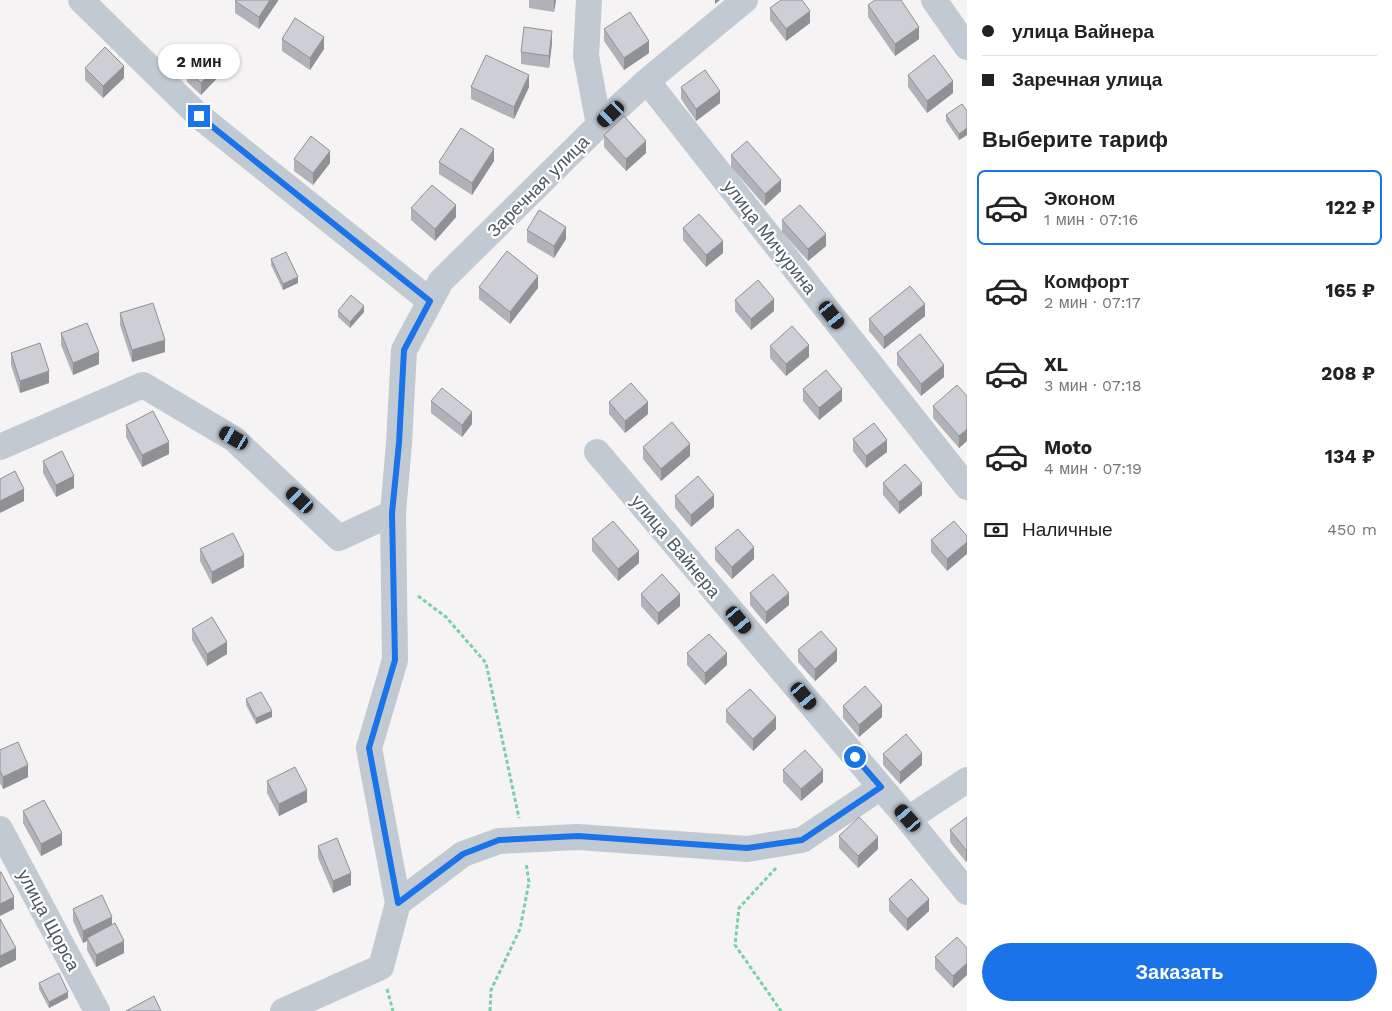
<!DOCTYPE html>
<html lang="ru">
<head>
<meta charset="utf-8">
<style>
	:root { --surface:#fff; --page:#f2f2f2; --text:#222; --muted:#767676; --line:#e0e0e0; --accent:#1a73e8 }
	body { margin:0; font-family:"Work Sans",sans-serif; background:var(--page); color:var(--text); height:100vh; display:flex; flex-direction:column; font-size:19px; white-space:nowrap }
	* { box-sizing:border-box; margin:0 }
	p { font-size:16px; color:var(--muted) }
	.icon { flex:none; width:28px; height:28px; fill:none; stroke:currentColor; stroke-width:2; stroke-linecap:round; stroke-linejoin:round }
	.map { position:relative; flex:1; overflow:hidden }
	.panel { display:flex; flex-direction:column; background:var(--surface); width:425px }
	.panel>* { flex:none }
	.banner { display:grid; align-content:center; height:110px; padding:0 15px; background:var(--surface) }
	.end { position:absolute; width:22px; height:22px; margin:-11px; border:6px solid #1a73e8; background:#fff; box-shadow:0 0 0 2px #fff }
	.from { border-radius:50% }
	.bubble { position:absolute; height:35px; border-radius:18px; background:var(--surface); box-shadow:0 1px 4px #0004; font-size:16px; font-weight:700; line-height:35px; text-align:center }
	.car { position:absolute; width:15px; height:30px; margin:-15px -8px; border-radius:6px; box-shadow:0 0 4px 1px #0007; background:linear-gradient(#222 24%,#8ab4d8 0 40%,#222 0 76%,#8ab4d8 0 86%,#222 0) }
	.banner b { display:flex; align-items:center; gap:18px; height:48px; font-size:19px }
	.banner b+b { border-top:1px solid var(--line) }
	.banner i { width:12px; height:12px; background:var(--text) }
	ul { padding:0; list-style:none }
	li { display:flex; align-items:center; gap:15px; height:75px; margin:0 10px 8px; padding:0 5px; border:2px solid transparent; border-radius:8px }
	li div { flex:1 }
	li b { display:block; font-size:19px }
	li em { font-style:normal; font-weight:700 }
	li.current { border-color:var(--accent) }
	li>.icon { width:45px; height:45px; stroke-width:1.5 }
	h2 { padding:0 15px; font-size:22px; line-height:60px }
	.pay { display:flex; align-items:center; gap:12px; height:55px; padding:0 15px; font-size:19px }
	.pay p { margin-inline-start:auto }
	.action { display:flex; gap:10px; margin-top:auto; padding:10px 15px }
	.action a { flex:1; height:58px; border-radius:30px; background:var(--accent); color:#fff; font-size:20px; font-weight:700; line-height:58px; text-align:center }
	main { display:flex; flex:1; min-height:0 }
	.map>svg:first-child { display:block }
</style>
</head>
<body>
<main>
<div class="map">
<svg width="967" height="1011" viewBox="0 0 967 1011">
	<rect width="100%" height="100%" fill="#f5f3f3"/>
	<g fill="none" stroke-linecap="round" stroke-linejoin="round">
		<path stroke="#7ad0a6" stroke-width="3" stroke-dasharray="4 2.5" stroke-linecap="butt" d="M418,596L446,617L486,663L519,818
			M776,868L739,908L735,945L781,1011
			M387,989L393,1011
			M490,1011L491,990L520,929L529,882L526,863"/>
		<path stroke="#c1cad2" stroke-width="26" d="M81,0L199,116L430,301
			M589,0L586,56L599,125
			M934,0L967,47
			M647,81L967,487
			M0,447L143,385L234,439L339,538L393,513
			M597,452L908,819L967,892
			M908,819L967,780
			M0,829L97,1011
			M398,903L463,854L499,841L578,837L747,849L802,840L881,787
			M283,1011L381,967L398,903L369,748L395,660L393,513L399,443L404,350L441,281L599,125L647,81L745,0"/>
	</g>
	<path fill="#b0b2b7" d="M278,0L259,29L235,13V1Z
		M529,0H556L554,12L529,8Z
		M868,5L919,39L895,56L868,17Z
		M770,8L810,23L786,41L770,20Z
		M604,29L649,53L624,70L604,41Z
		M282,39L324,49L310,70L282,51Z
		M552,43L549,68L521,64V52Z
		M85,68L124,78L103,98L85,80Z
		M187,70L221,74L201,95L187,82Z
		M908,75L953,93L927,113L908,87Z
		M471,87H529L514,119L471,99Z
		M681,87L720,103L696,121L681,99Z
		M967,111V135L959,140L946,121V115Z
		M604,135L646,153L626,171L604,147Z
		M731,155L781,191L765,206L731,167Z
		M294,159L330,163L313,185L294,171Z
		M494,161L472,195L439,174V162Z
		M411,208L456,217L435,241L411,220Z
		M782,220L826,246L808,261L782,232Z
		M683,228L723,253L706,267L683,240Z
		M527,230L566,239L554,258L527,242Z
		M271,259L298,283L283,290L271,265Z
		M479,287L538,288L510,324L479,299Z
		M735,300L774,311L751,330L735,311Z
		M338,311L364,312L350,328L338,317Z
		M120,313L165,352L132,362L120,325Z
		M925,316L884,349L869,331V319Z
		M61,333L99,364L73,375L61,345Z
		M770,346L809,357L786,376L770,358Z
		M11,353L49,383L20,393L11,365Z
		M897,353L944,377L921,396L897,365Z
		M803,389L842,401L819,420L803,401Z
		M967,396V441L959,448L933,418V406Z
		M431,401L472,424L462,437L431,413Z
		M609,402L648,414L625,433L609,414Z
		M126,425L169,454L142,467L126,437Z
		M853,439L887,452L866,468L853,451Z
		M643,447L690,456L661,481L643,459Z
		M43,461L74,488L56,497L43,473Z
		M883,483L922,495L899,514L883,495Z
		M675,496L714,507L691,527L675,508Z
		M954,521L947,571L931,552V540Z
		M592,539L639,563L618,581L592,551Z
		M715,548L754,559L732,579L715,560Z
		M200,549L244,567L212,584L200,561Z
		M750,593L789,605L766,624L750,605Z
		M641,594L680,606L658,625L641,606Z
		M192,629L227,654L207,666L192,640Z
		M798,650L837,661L815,681L798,662Z
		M687,653L727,665L705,685L687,665Z
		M246,699L272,717L256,724L246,705Z
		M843,706L882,717L859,737L843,718Z
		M726,710L776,729L753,751L726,722Z
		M0,750L28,777L3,789L0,783Z
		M883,754L922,765L900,784L883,765Z
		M783,770L823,782L801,801L783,782Z
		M267,781L307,802L279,816L267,793Z
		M23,811L62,845L41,856L23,823Z
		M967,817L966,862L950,842V830Z
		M839,836L878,849L858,868L839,848Z
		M318,846L351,885L333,893L318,858Z
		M889,899L929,911L907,931L889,911Z
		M73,909L112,925L124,953L96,967L87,950V941L83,943L73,921Z
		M967,948V975L953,988L935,969V957Z
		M39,983L68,998L49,1008L39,989Z"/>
	<path fill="#909195" d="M270,0H278V1L259,29V17Z
		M554,0H556L554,12Z
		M715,0H720L715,4Z
		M810,11V23L786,41V29Z
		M919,27V39L895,56V44Z
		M552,31V43L549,68V56Z
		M324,37V49L310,70V58Z
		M649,41V53L624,70V58Z
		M221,62V74L201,95V83Z
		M124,66V78L103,98V86Z
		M529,75V87L514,119V107Z
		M953,81V93L927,113V101Z
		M720,91V103L696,121V109Z
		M967,128V135L959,140V134Z
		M646,141V153L626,171V159Z
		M494,149V161L472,195V183Z
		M330,151V163L313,185V173Z
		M781,180V191L765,206V194Z
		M456,205V217L435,241V229Z
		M566,227V239L554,258V246Z
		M826,234V246L808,261V249Z
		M723,241V253L706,267V255Z
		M538,276V288L510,324V312Z
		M298,277V283L283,290V284Z
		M774,299V311L751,330V319Z
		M925,304V316L884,349V337Z
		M364,306V312L350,328V322Z
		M165,340V352L132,362V350Z
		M809,345V357L786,376V364Z
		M99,352V364L73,375V363Z
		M944,365V377L921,396V384Z
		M49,371V383L20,393V381Z
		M842,389V401L819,420V408Z
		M648,402V414L625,433V421Z
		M472,412V424L462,437V425Z
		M967,429V441L959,448V436Z
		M887,440V452L866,468V456Z
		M169,442V454L142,467V455Z
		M690,444V456L661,481V469Z
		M74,476V488L56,497V485Z
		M922,483V495L899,514V502Z
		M24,489V501L0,513V501Z
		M714,495V507L691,527V515Z
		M967,542V554L947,571V559Z
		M754,547V559L732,579V567Z
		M639,551V563L618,581V569Z
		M244,555V567L212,584V572Z
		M789,593V605L766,624V612Z
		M680,594V606L658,625V613Z
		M227,642V654L207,666V654Z
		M837,649V661L815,681V669Z
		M727,653V665L705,685V673Z
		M882,705V717L859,737V725Z
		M272,711V717L256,724V718Z
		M776,717V729L753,751V739Z
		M922,753V765L900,784V772Z
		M28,765V777L3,789V777Z
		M823,770V782L801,801V789Z
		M307,790V802L279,816V804Z
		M62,833V845L41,856V844Z
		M878,837V849L858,868V856Z
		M967,849V861L966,862V850Z
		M351,873V885L333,893V881Z
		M14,897V909L0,916V904Z
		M929,899V911L907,931V919Z
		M112,917V929L87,938V941L83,943V931Z
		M124,941V953L96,967V955Z
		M16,948V960L0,968V956Z
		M967,963V975L953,988V976Z
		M68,992V998L49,1008V1002Z"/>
	<path fill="#cdcfd5" stroke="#909195" d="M236,0H270L259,17L235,1Z
		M781,0H802L810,11L786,29L770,8Z
		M875,0H901L919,27L895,44L868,5Z
		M630,12L649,41L624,58L604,29Z
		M295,18L324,37L310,58L282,39Z
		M524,27L552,31L549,56L521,52Z
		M105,47L124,66L103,86L85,68Z
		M207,49L221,62L201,83L187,70Z
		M486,55L529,75L514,107L471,87Z
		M934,55L953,81L927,101L908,75Z
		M705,70L720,91L696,109L681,87Z
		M962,104L967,111V128L959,134L946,115Z
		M624,116L646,141L626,159L604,135Z
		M461,128L494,149L472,183L439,162Z
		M311,136L330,151L313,173L294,159Z
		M747,141L781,180L765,194L731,155Z
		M432,185L456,205L435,229L411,208Z
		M800,205L826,234L808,249L782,220Z
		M539,210L566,227L554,246L527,230Z
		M699,214L723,241L706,255L683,228Z
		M507,251L538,276L510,312L479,287Z
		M286,252L298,277L283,284L271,259Z
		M758,280L774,299L751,319L735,300Z
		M910,286L925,304L884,337L869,319Z
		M351,295L364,306L350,322L338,311Z
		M153,303L165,340L132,350L120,313Z
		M87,323L99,352L73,363L61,333Z
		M792,326L809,345L786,364L770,346Z
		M920,334L944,365L921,384L897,353Z
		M40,343L49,371L20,381L11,353Z
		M826,370L842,389L819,408L803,389Z
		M631,383L648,402L625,421L609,402Z
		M957,385L967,396V429L959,436L933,406Z
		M442,388L472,412L462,425L431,401Z
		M153,411L169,442L142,455L126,425Z
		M672,422L690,444L661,469L643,447Z
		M874,423L887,440L866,456L853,439Z
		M62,451L74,476L56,485L43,461Z
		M905,464L922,483L899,502L883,483Z
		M15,471L24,489L0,501V479Z
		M698,476L714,495L691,515L675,496Z
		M613,521L639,551L618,569L592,539Z
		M954,521L967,536V542L947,559L931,540Z
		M738,529L754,547L732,567L715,548Z
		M233,533L244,555L212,572L200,549Z
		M662,574L680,594L658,613L641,594Z
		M773,574L789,593L766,612L750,593Z
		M212,617L227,642L207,654L192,629Z
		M821,631L837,649L815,669L798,650Z
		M709,634L727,653L705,673L687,653Z
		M865,686L882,705L859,725L843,706Z
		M750,689L776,717L753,739L726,710Z
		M261,692L272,711L256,718L246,699Z
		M906,734L922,753L900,772L883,754Z
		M18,742L28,765L3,777L0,771V750Z
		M805,750L823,770L801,789L783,770Z
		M295,767L307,790L279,804L267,781Z
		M44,800L62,833L41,844L23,811Z
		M859,817L878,837L858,856L839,836Z
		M967,817V849L966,850L950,830Z
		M337,838L351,873L333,881L318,846Z
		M0,872H1L14,897L0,904Z
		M911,879L929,899L907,919L889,899Z
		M102,895L112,917L83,931L73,909Z
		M0,919L16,948L0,956Z
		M115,923L124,941L96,955L87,938Z
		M957,937L967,948V963L953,976L935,957Z
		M59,973L68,992L49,1002L39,983Z
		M154,996L161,1011H126Z"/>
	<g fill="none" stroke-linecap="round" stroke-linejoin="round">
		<path stroke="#1a73e8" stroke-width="6" d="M199,116L430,301L404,350L399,443L392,513L395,660L369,748L398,903L463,854L499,840L578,836L747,848L802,840L881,787L855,757"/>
	</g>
	<g text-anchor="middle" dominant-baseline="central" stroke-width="4.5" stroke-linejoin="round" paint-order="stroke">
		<g font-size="18" fill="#4a5661" stroke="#fff">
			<text transform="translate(538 186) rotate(-45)">Заречная улица</text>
			<text transform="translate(770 237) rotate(52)">улица Мичурина</text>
			<text transform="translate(676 546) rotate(50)">улица Вайнера</text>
			<text transform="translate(49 920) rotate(62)">улица Щорса</text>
		</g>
	</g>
</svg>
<i class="end from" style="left:855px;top:757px"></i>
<i class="end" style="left:199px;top:116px"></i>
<div class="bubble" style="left:158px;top:44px;width:82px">2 мин</div>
<i class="car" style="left:611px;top:114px;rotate:227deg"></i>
<i class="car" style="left:832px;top:315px;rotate:142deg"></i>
<i class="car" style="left:234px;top:438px;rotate:300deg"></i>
<i class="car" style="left:300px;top:500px;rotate:313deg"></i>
<i class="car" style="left:739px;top:620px;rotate:140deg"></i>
<i class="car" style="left:804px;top:696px;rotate:140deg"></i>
<i class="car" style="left:908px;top:818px;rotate:319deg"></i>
</div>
<section class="panel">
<div class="banner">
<b><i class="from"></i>улица Вайнера</b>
<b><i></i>Заречная улица</b>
</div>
<h2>Выберите тариф</h2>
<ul>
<li class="current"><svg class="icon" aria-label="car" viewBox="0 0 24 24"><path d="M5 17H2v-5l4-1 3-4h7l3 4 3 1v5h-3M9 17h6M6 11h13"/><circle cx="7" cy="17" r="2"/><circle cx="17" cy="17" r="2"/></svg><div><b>Эконом</b><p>1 мин · 07:16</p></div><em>122 ₽</em></li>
<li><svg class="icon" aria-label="car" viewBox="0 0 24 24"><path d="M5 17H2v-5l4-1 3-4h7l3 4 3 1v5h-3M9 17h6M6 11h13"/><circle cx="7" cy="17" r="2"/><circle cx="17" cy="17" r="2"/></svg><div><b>Комфорт</b><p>2 мин · 07:17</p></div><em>165 ₽</em></li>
<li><svg class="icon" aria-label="car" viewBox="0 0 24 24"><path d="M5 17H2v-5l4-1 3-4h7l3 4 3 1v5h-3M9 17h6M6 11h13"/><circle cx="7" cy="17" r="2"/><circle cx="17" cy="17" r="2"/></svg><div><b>XL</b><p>3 мин · 07:18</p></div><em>208 ₽</em></li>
<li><svg class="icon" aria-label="car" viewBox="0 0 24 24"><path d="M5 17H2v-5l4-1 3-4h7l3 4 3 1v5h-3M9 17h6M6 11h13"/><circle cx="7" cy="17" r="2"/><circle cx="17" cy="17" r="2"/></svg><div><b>Moto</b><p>4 мин · 07:19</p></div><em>134 ₽</em></li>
</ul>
<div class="pay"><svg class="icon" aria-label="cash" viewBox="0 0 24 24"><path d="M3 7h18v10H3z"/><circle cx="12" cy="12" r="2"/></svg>Наличные<p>450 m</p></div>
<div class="action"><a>Заказать</a></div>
</section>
</main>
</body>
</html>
